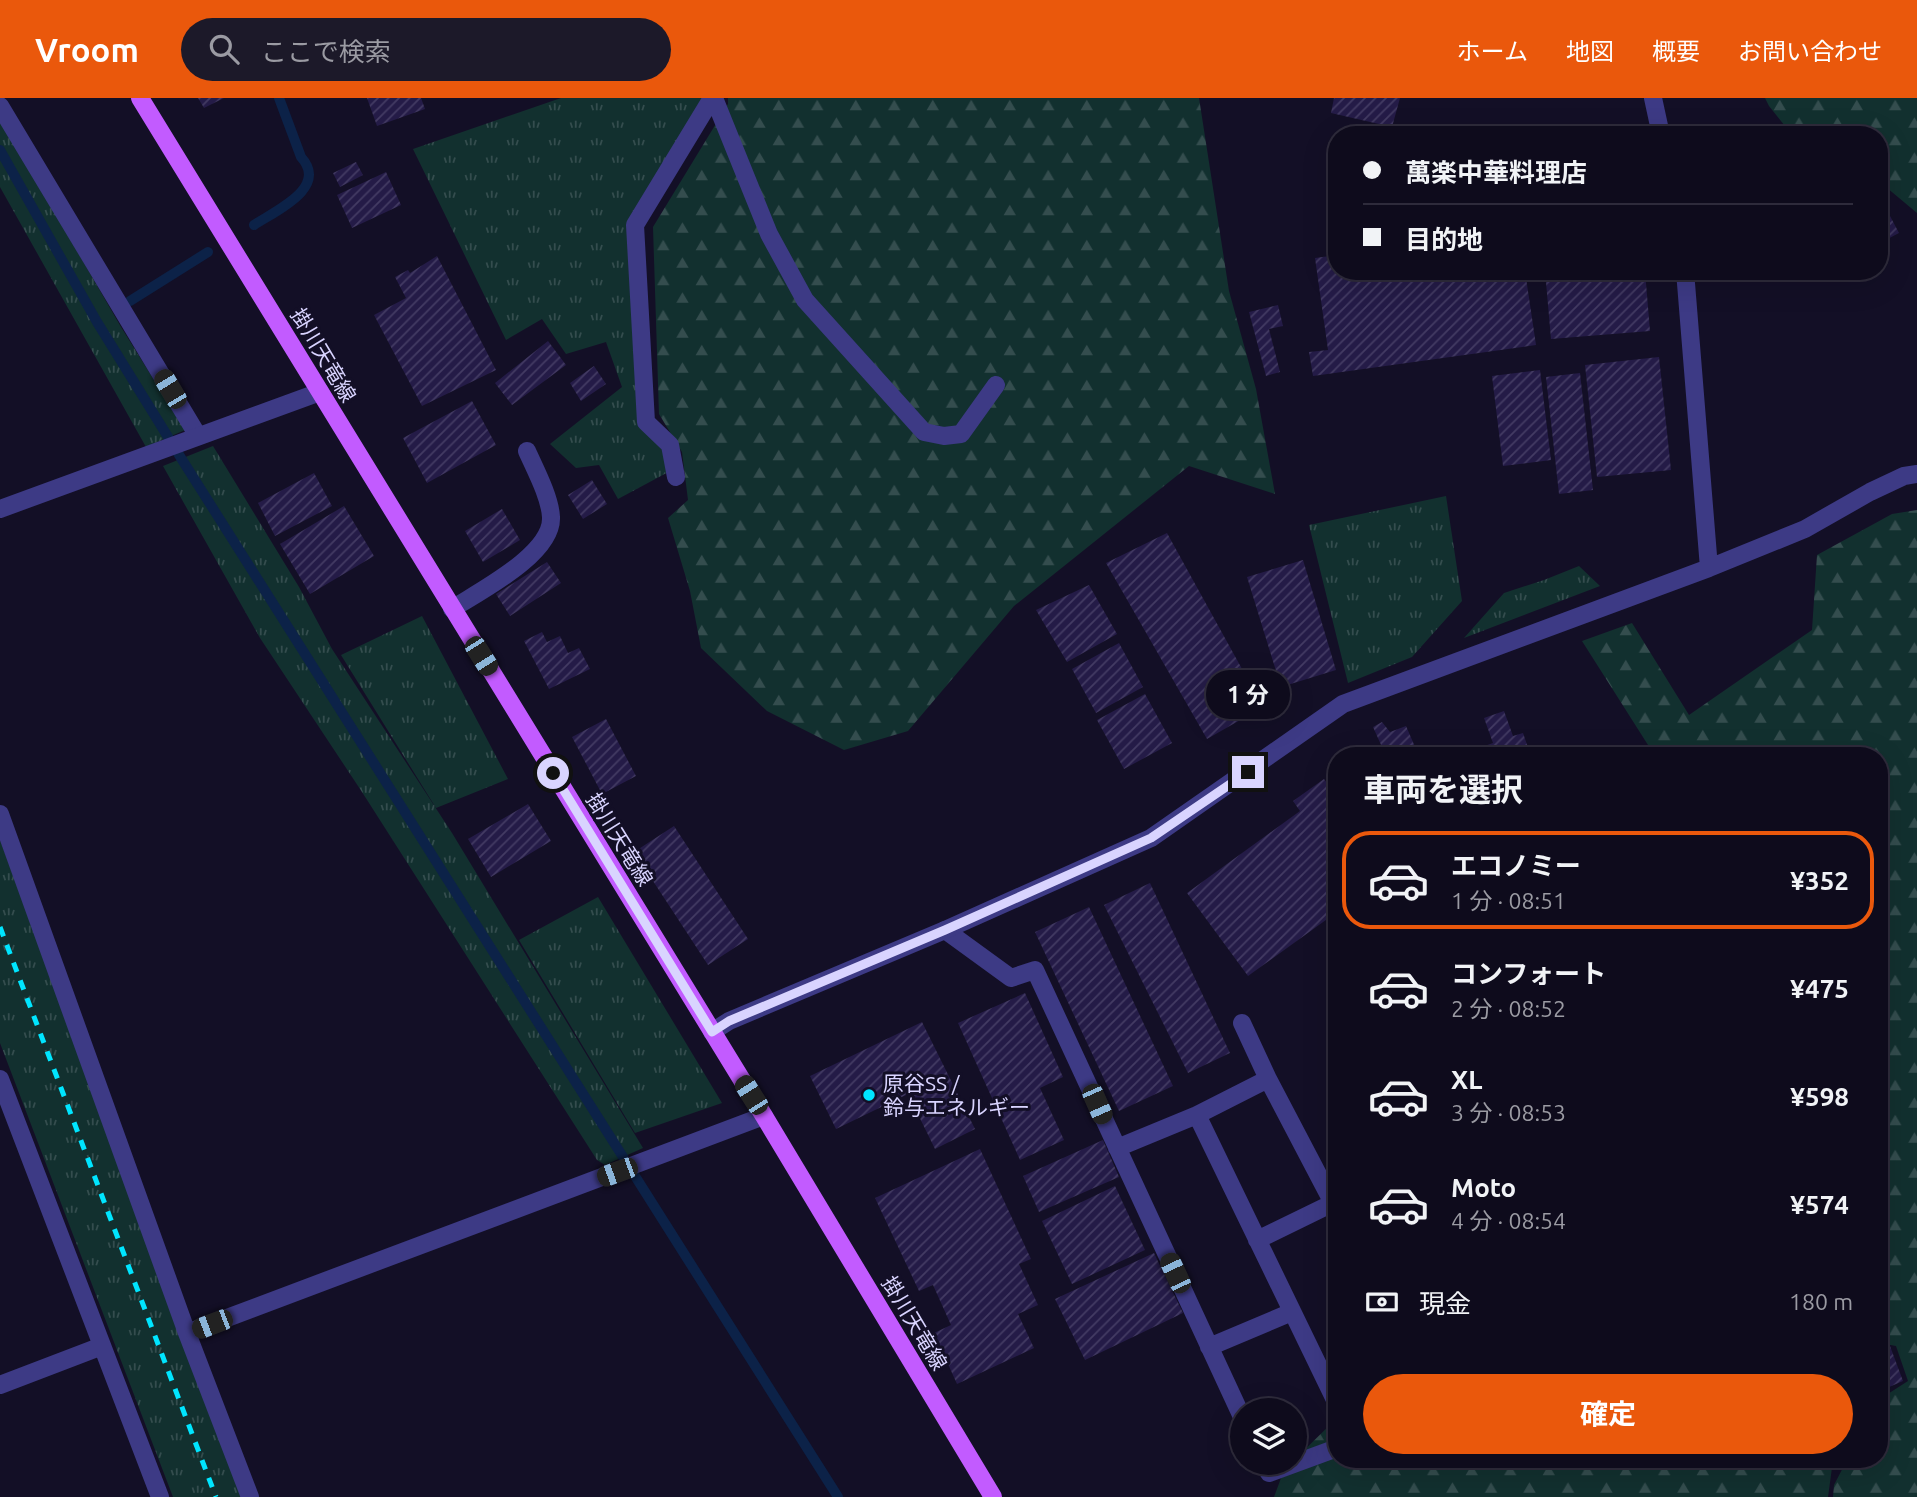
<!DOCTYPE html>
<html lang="ja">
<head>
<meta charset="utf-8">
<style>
	:root { --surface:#0e0b1c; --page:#1c1929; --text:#f1f3f6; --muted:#9b9ba3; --line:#2e2b3b; --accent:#ea580c }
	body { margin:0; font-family:Ubuntu,"Noto Sans JP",sans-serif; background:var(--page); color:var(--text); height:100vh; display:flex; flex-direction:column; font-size:26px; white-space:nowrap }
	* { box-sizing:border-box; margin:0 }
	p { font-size:23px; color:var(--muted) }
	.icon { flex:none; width:38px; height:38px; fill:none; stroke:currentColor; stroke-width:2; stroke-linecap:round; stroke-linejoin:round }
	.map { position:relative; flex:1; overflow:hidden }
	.side { position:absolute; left:1328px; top:649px; width:560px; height:721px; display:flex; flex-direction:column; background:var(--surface); border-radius:28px; box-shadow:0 7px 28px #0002,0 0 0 2px var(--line) }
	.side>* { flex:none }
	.hud { position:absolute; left:1328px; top:28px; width:560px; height:154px; border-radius:28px; box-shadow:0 7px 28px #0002,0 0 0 2px var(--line); display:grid; align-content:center; height:154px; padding:0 35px; background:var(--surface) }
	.controls { position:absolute; left:1230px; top:1300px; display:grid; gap:14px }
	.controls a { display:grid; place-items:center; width:77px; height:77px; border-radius:50%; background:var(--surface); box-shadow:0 7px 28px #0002,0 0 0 2px var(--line); font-size:35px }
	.end { position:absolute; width:32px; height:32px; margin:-16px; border:9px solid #d9d4ff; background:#111; box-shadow:0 0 0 4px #111 }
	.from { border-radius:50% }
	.bubble { position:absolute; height:49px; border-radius:24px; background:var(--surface); box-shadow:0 7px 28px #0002,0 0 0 2px var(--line); font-size:23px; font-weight:700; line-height:49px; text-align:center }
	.car { position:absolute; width:21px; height:42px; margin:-21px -10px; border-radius:9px; box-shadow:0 0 5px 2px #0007; background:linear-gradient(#222 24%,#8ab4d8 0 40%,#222 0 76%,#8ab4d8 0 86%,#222 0) }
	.hud b { display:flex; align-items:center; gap:24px; height:66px; font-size:26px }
	.hud b+b { border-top:2px solid var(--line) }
	.hud i { width:18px; height:18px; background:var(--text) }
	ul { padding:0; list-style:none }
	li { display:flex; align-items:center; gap:21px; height:98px; margin:0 14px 10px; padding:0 21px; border:4px solid transparent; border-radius:28px }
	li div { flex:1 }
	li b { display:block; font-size:26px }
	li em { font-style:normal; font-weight:700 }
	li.active { border-color:var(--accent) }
	li>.icon { width:63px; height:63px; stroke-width:1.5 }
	h2 { padding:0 35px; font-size:32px; line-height:84px }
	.pay { display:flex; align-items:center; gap:18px; height:77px; padding:0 35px; font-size:26px }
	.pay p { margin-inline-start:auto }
	.cta { display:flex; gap:14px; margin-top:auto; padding:14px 35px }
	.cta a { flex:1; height:80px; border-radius:42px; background:var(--accent); color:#fff; font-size:28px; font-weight:700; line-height:80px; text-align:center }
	header { display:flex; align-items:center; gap:42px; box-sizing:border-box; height:98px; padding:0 35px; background:var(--accent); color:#fff }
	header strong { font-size:33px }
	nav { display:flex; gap:38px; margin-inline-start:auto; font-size:24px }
	.search { width:490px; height:63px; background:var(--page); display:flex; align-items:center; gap:18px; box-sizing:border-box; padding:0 24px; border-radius:38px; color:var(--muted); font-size:26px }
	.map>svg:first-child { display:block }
</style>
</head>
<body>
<header>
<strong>Vroom</strong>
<div class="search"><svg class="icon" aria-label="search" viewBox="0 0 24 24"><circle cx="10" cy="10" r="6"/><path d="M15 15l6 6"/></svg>ここで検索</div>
<nav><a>ホーム</a><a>地図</a><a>概要</a><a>お問い合わせ</a></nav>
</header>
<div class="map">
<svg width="1917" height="1399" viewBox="0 0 1917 1399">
	<defs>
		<pattern id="grass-tufts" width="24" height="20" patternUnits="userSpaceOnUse" patternTransform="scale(1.75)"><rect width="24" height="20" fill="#12302f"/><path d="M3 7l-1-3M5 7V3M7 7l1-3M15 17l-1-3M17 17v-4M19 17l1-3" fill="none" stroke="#344d4e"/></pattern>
		<pattern id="forest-firs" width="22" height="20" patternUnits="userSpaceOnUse" patternTransform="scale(1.75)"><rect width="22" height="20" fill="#12302f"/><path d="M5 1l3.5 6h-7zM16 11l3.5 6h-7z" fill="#344d4e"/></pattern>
		<pattern id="building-hatch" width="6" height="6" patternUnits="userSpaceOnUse" patternTransform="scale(1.75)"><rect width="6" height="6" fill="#241b47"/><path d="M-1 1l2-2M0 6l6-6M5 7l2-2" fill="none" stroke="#433b63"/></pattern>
	</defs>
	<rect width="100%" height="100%" fill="#130f26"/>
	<path fill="url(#grass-tufts)" d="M561,0H712L627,138L646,324L674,371L618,401L599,367L576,370L550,346L622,289L606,244L566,256L542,221L506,242L413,51Z
		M0,20L121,229L185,332L146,349L0,89Z
		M213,348L299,489L332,551L452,735L643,1050L605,1067L597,1062L362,694L260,540L163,368Z
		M1446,398L1462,503L1412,559L1348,585L1309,427Z
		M1579,468L1600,488L1464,540L1504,495L1544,482Z
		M422,518L508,681L436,710L341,557Z
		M0,742L246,1399H173L0,945Z
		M598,799L722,1005L635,1035L519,842Z"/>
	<path fill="url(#forest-firs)" d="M728,0H1199L1229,193L1256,291L1275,396L1189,368L1014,508L908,633L844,652L767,613L701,550L690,493L668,420L688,402L682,354L659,316L653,129L728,6Z
		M1765,0H1917V115L1880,84V37H1792L1769,8Z
		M1917,412V1399H1833L1834,1387L1847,1362H1880V1301L1908,1283L1896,1248L1880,1245V658H1655L1582,543L1632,525L1689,617L1812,532L1817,457L1892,416Z
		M1337,1320V1362H1833L1828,1399H1274L1284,1372Z"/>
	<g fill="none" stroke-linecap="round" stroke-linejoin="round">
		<path stroke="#0c2248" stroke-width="10" d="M0,52L97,224L181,360L838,1399
			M254,127C275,113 329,90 301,59L279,0
			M130,203L208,154"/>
	</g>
	<path fill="url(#building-hatch)" d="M198,0H224L204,10Z
		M367,0H421L425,11L377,28Z
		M1334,0H1400L1392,29L1331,15Z
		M356,64L363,77L340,89L333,75Z
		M386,74L401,107L352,130L337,97Z
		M1880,99L1899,135L1880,145Z
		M1337,157V173H1525L1536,247L1313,278L1309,254L1328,252L1315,160Z
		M437,158L496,272L422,308L374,217L406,200L395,179L408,172L410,175Z
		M1545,173H1645L1650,233L1551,241Z
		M1278,207L1283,228L1269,231L1280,274L1266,278L1249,214Z
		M548,243L566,267L512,307L495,285Z
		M1659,259L1671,372L1597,379L1585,267Z
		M594,268L606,286L581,303L570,285Z
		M1540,272L1551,362L1503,368L1492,278Z
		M1580,275L1593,392L1559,396L1546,279Z
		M472,303L496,347L427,385L403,340Z
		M314,375L332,408L275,438L258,405Z
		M592,382L607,406L583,421L568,397Z
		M344,408L374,458L310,496L280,446Z
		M502,411L520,442L483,464L465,433Z
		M1167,435L1263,609L1207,641L1106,465Z
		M1303,462L1336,572L1281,589L1247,479Z
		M547,464L561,485L510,518L496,496Z
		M1089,487L1117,536L1067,564L1036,512Z
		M542,534L547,544L560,538L568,555L579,550L590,571L549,591L524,543Z
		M1119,545L1143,589L1096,615L1072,571Z
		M1145,596L1172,645L1124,671L1097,622Z
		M1504,613L1513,638L1523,635L1531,658H1482L1479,650L1493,645L1484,620Z
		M606,621L636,678L602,696L572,639Z
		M1382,624L1390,634L1406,628L1419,658H1386L1373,629Z
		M1324,681L1337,699V814L1248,878L1187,795L1300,713L1293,703Z
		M528,706L551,743L491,779L468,741Z
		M674,728L748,841L708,867L634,754Z
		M1150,785L1230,955L1188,975L1104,807Z
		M1089,809L1173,988L1119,1013L1035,834Z
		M1025,895L1063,979L1040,990L1064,1042L1020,1062L958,925Z
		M922,924L975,1031L935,1051L908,996L836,1031L810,978Z
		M1103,1042L1119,1079L1039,1114L1023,1078Z
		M980,1051L1031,1161L1019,1166L1038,1207L1018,1216L1034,1250L957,1286L934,1235L951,1227L933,1187L919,1193L875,1100Z
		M1115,1088L1145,1152L1072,1186L1042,1123Z
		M1154,1155L1183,1215L1085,1262L1055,1201Z
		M1890,1248L1903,1283L1880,1293V1251Z"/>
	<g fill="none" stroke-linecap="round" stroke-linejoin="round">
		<path stroke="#3d3a85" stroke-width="18" d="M0,8L198,338
			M452,511C480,493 553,456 551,419C550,399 535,371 527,353
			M945,832L1011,880L1035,872L1242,1319
			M1242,925L1268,981
			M1197,1017L1268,981L1333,1105L1257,1142
			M1117,1050L1197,1017L1337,1306
			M1209,1249L1292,1214
			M1264,1365L1269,1375L1337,1350"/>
		<path stroke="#3d3a85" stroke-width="18" d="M714,0L769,136L805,202L924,334L944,338L961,336L996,287
			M1653,0L1661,37
			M1685,173L1709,470
			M676,379L670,347L646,324L635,127L712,0
			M0,411L320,294
			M0,716L187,1235L250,1399
			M712,934L729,923L945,832L1151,740L1343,606L1709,470L1805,431L1870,394L1904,378L1917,376
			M0,981L160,1399
			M187,1235L764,1018
			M0,1287L102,1248"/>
		<path stroke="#c25bff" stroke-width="18" d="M140,0L764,1018L993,1399"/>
		<path stroke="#00e5ff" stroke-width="5" stroke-dasharray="10 9" stroke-linecap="butt" d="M0,829L216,1399"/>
	</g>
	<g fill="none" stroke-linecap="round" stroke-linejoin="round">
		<path stroke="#d9d4ff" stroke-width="9" d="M553,675L712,934L729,923L945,832L1151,740L1248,674"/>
	</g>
	<circle fill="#00e5ff" stroke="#130f26" stroke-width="2.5" cx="869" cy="997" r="7"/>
	<g text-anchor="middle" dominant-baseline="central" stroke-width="6" stroke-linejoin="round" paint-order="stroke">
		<g font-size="21" fill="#d9d4ff" stroke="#130f26">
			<text transform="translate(324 257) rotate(59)">掛川天竜線</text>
			<text transform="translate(620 741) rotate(58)">掛川天竜線</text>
			<text transform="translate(915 1225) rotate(59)">掛川天竜線</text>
		</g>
		<g font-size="21" fill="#d9d4ff" stroke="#130f26" text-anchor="start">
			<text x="883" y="985">原谷SS /<tspan x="883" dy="24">鈴与エネルギー</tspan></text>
		</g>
	</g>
</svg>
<div class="controls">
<a><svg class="icon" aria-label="layers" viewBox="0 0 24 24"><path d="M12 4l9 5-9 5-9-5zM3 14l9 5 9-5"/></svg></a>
</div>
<i class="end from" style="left:553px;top:675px"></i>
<i class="end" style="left:1248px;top:674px"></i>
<div class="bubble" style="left:1206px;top:572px;width:84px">1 分</div>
<i class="car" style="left:170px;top:291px;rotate:329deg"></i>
<i class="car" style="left:481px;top:558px;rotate:148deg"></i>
<i class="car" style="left:751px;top:997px;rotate:328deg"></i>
<i class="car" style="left:1097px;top:1006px;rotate:156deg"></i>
<i class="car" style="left:617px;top:1074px;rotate:250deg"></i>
<i class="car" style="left:1175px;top:1175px;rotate:335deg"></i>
<i class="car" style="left:212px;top:1226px;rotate:249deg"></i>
<div class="hud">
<b><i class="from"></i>萬楽中華料理店</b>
<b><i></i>目的地</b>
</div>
<section class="side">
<h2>車両を選択</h2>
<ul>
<li class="active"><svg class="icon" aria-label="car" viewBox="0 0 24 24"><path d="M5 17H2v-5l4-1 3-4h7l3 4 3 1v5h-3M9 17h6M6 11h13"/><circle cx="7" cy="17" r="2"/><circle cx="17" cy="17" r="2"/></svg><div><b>エコノミー</b><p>1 分 · 08:51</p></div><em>¥352</em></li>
<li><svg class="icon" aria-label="car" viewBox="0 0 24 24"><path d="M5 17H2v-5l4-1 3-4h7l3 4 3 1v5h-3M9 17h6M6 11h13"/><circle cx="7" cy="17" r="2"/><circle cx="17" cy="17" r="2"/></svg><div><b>コンフォート</b><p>2 分 · 08:52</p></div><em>¥475</em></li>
<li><svg class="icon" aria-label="car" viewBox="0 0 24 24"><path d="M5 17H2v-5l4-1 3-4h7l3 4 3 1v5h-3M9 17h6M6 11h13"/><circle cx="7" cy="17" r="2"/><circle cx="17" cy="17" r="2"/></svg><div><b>XL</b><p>3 分 · 08:53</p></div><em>¥598</em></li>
<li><svg class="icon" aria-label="car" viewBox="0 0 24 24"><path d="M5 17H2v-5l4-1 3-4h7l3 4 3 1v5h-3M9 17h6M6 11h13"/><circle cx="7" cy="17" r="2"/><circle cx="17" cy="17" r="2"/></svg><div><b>Moto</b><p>4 分 · 08:54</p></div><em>¥574</em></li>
</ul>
<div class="pay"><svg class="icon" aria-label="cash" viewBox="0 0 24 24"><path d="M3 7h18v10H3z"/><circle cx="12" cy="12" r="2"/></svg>現金<p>180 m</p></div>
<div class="cta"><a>確定</a></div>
</section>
</div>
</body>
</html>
